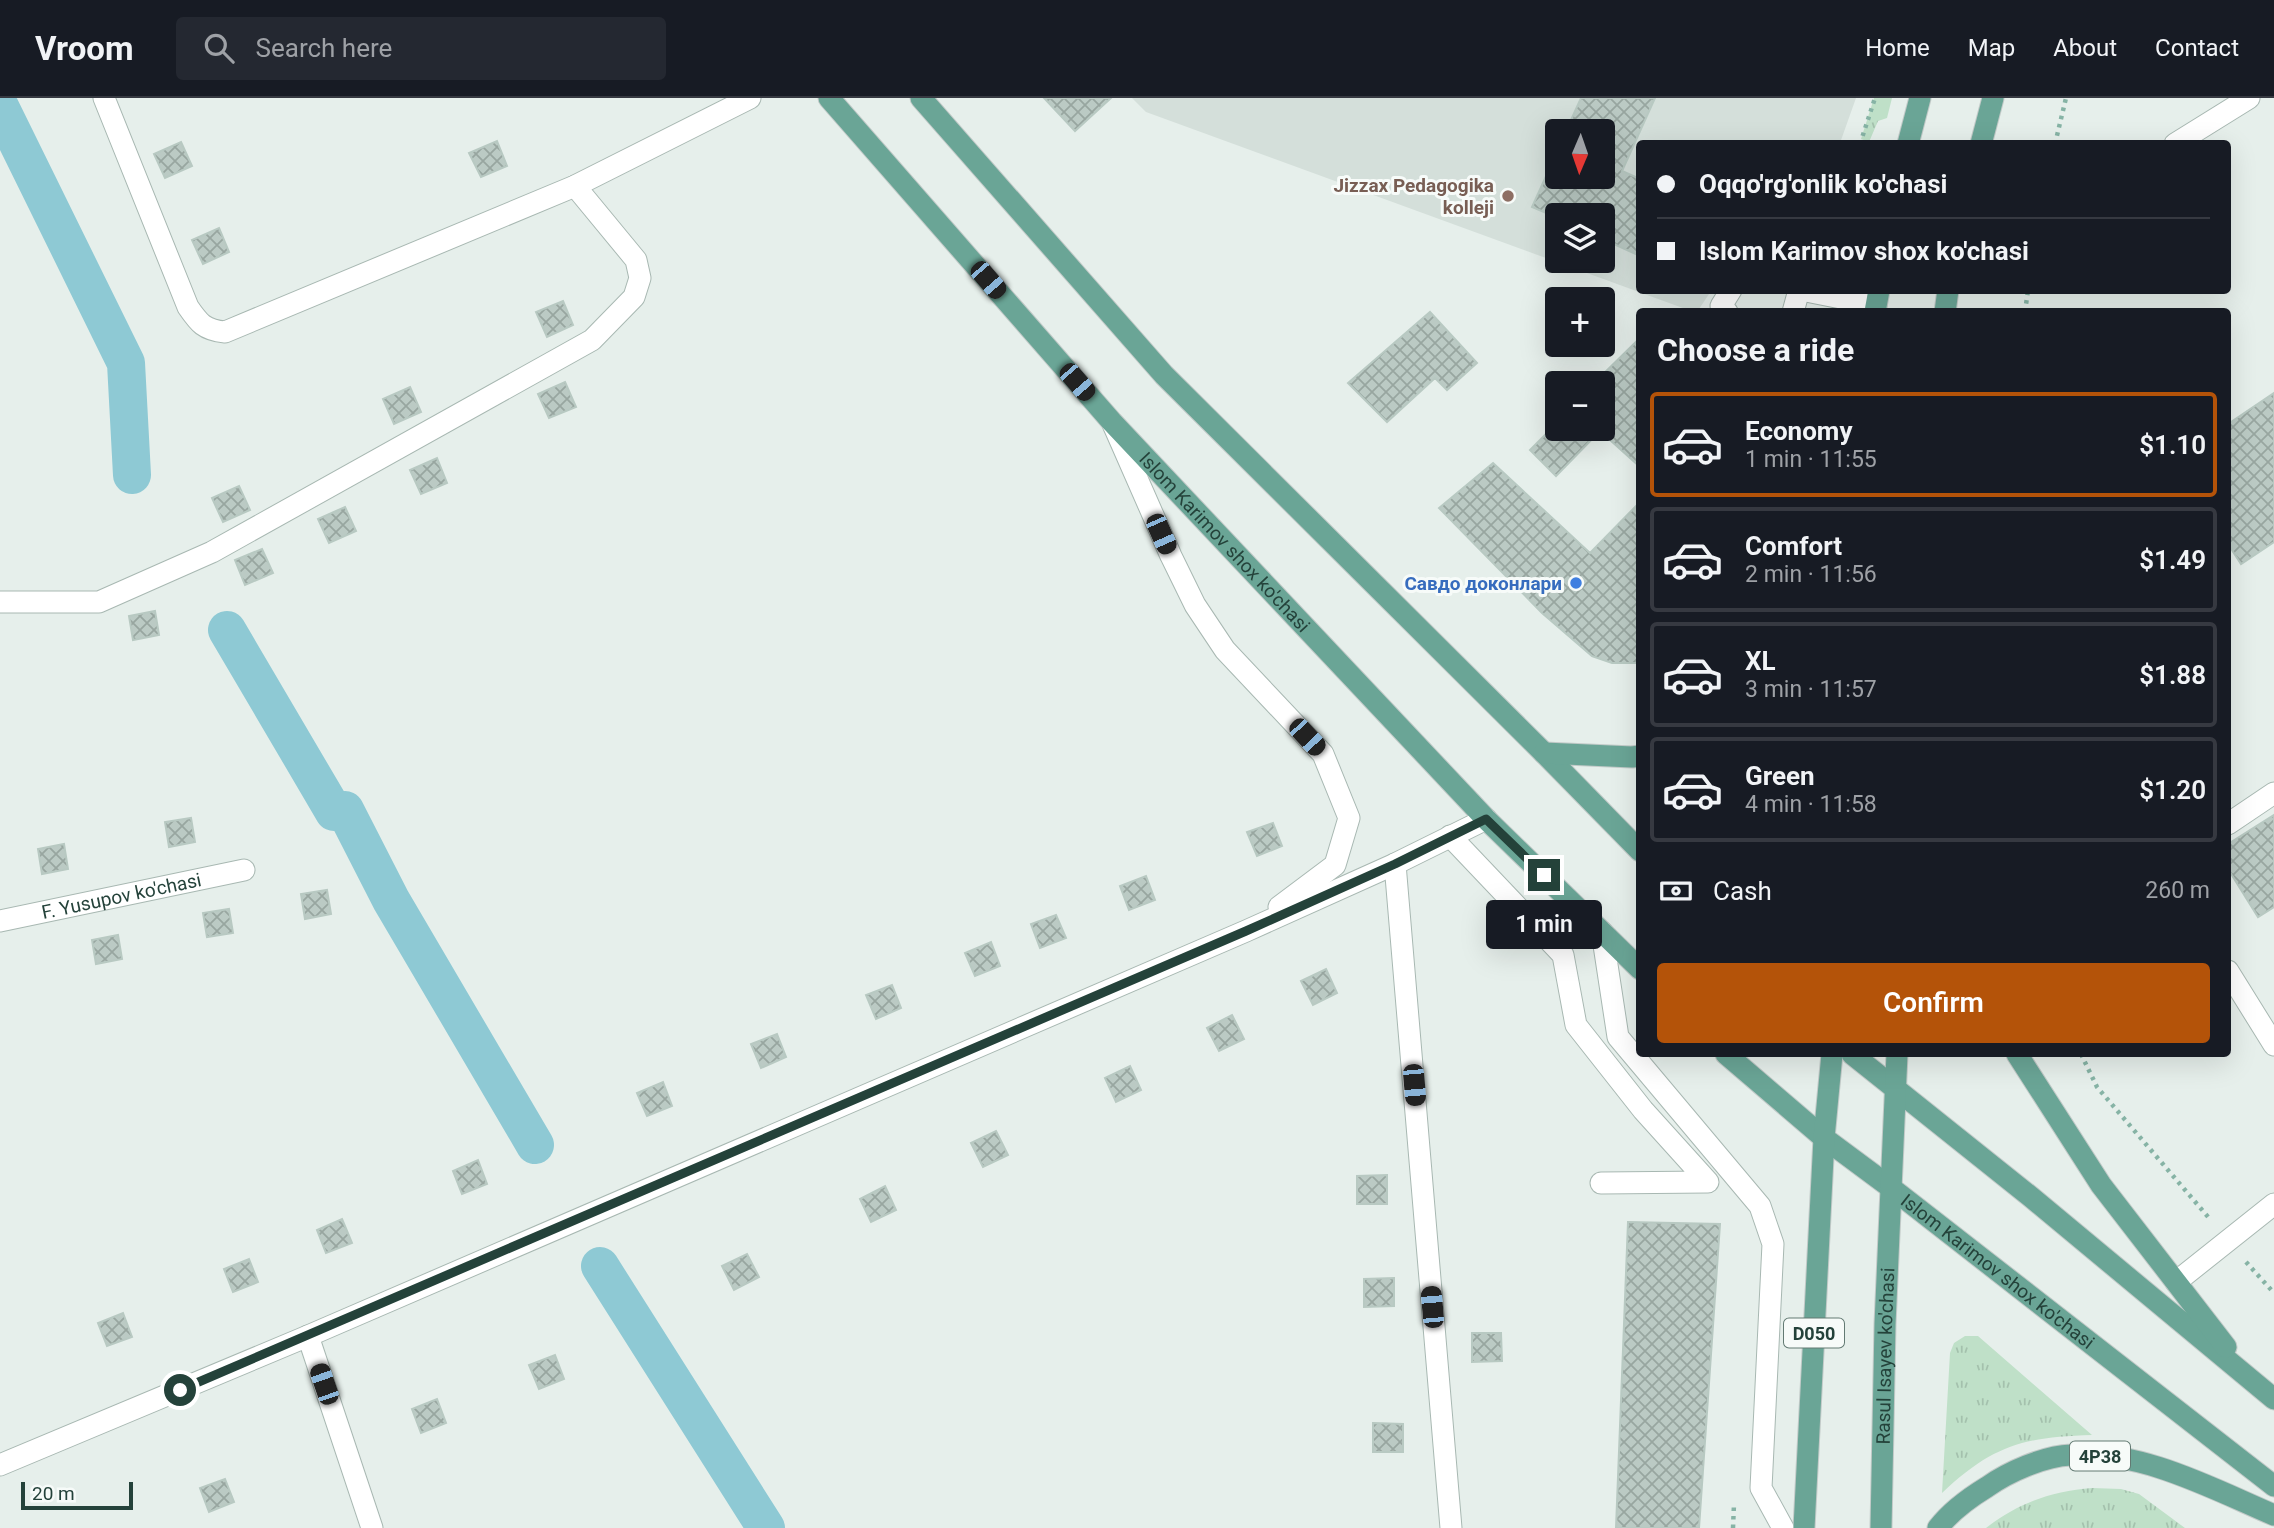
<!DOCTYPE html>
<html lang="en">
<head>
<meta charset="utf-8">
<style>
	:root { --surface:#171b24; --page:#242831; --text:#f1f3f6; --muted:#9ea1a6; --line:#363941; --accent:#b45309 }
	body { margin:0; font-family:Roboto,sans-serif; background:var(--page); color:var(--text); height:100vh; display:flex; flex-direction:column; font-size:26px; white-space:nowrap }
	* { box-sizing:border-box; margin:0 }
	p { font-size:23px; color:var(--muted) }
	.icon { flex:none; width:38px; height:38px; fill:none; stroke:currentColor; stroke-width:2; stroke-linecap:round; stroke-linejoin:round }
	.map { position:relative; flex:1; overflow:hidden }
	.details { position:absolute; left:1636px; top:210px; width:595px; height:749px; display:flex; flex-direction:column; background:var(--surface); border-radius:7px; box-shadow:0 7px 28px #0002 }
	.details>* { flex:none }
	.guide { position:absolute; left:1636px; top:42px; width:595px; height:154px; border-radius:7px; box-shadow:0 7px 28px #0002; display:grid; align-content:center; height:154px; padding:0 21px; background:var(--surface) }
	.needle { width:46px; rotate:182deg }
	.controls { position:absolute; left:1545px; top:21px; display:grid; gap:14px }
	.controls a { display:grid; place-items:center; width:70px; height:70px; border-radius:7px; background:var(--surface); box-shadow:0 7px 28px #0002; font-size:35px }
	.scale { position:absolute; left:21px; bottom:18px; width:112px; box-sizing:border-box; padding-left:7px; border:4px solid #24423a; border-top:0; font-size:19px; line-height:24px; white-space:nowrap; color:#24423a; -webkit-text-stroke:5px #f7fbf9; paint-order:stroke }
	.end { position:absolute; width:32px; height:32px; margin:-16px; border:9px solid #24423a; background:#fff; box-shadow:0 0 0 4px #fff }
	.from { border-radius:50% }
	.bubble { position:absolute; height:49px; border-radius:7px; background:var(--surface); box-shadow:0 7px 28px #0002; font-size:23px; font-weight:600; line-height:49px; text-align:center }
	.car { position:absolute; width:21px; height:42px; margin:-21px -10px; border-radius:9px; box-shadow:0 0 5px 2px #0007; background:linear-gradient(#222 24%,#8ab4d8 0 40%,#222 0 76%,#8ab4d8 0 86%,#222 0) }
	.guide b { display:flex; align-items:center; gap:24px; height:66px; font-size:26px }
	.guide b+b { border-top:2px solid var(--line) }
	.guide i { width:18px; height:18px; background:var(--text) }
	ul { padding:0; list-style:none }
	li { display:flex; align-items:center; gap:21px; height:105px; margin:0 14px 10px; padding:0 7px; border:4px solid var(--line); border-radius:7px }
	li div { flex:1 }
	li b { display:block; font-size:26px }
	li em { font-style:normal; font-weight:600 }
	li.on { border-color:var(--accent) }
	li>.icon { width:63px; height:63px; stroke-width:1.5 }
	h2 { padding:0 21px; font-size:32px; line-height:84px }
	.pay { display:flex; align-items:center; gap:18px; height:77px; padding:0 21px; font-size:26px }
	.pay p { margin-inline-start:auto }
	.primary-button { display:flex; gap:14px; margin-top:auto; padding:14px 21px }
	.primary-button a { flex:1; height:80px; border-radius:7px; background:var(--accent); color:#fff; font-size:28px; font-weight:600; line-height:80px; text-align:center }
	header { display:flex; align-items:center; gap:42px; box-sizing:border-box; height:98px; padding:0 35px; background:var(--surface); border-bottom:2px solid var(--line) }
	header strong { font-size:33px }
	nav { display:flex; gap:38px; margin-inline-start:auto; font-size:24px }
	.search { width:490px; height:63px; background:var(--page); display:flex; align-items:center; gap:18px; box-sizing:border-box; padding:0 24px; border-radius:7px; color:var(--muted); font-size:26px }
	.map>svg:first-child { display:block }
</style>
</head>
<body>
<header>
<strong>Vroom</strong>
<div class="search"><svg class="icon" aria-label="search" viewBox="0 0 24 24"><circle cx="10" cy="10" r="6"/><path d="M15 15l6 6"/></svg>Search here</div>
<nav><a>Home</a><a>Map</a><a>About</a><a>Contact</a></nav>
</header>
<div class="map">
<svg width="2274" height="1430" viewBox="0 0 2274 1430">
	<defs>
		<pattern id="grass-tufts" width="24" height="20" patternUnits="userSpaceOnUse" patternTransform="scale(1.75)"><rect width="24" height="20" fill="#bfe0c8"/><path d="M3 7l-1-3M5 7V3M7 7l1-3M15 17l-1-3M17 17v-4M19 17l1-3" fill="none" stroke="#a4c1ad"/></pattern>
		<pattern id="building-cross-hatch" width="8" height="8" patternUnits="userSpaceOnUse" patternTransform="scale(1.75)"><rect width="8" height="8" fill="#bbcac4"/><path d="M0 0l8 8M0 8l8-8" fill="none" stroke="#98a6a0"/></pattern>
	</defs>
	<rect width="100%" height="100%" fill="#e6efeb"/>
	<path fill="#d4dfda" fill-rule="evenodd" d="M1132,0H1856L1840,45L1640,46V192L1711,193L1697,214L1691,213L1146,14ZM1558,33H1603V79H1558ZM1558,117H1603V163H1558Z"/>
	<path fill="url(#grass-tufts)" d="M1874,0H1892L1887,20L1878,23L1869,44L1861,41Z
		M1965,1238H1978L2092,1337C2024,1339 1993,1347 1942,1395L1950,1255L1954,1245Z
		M2092,1390L2121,1391L2139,1396L2185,1430H1986C2018,1405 2052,1393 2092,1390Z"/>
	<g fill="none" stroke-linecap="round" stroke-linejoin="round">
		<path stroke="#8ec9d4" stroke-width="38" d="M0,9L126,265L132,377
			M227,532L334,714L345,712L391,802L535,1047
			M600,1168L766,1430"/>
	</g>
	<path fill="url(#building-cross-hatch)" stroke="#b8c9c2" stroke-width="2" d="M1044,0H1111L1075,33Z
		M1581,0H1655L1622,73L1640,81V158L1603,141V117H1558V120L1532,109L1558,52V79H1603V33H1566Z
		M497,43L507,68L481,79L469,55Z
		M181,44L192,68L165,80L154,56Z
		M219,130L229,154L203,166L192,142Z
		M563,203L573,227L547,239L536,214Z
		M1430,214L1477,265L1447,292L1435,280L1387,324L1348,285Z
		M1640,240V369L1600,333L1556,378L1530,352L1558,324V331H1603V285H1594Z
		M565,284L576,309L549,320L538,296Z
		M410,289L421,314L394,326L383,301Z
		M2274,295V444L2241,466L2228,446V326Z
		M437,360L447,385L421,396L410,372Z
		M1493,365L1590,455L1640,404V565H1612L1592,558L1542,515L1439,410Z
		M239,388L250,412L223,424L212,400Z
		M345,409L356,433L329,445L318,421Z
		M262,451L273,475L245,487L235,462Z
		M155,513L159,537L133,542L129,518Z
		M2274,717V809L2258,819L2228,771V746Z
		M191,720L195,744L169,749L165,724Z
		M1273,725L1282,748L1257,758L1247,734Z
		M64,746L68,771L42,776L38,751Z
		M1146,778L1155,802L1129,812L1120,788Z
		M327,792L331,816L305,821L301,796Z
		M229,811L233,835L207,839L203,815Z
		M1056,817L1066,840L1040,850L1031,826Z
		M118,837L122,861L96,866L92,842Z
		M991,844L1000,868L975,878L965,855Z
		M1326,871L1337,895L1313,907L1301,883Z
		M892,887L901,910L876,921L866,897Z
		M1232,917L1244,941L1219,953L1207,930Z
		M777,936L786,959L761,970L751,946Z
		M1130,968L1141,992L1116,1004L1105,980Z
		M663,984L672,1008L647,1018L637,995Z
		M996,1033L1008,1057L983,1069L971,1045Z
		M478,1062L487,1086L462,1096L453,1073Z
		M1387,1077V1106H1357V1078Z
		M885,1088L896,1112L871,1124L860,1101Z
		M342,1121L352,1145L326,1155L317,1132Z
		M1628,1124L1720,1126L1699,1430H1616Z
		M747,1156L759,1179L734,1192L722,1168Z
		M249,1161L258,1184L233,1194L224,1171Z
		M1394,1180V1208L1364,1209V1181Z
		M123,1215L132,1239L107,1248L98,1225Z
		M1472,1235H1501L1502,1263L1472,1264Z
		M555,1257L564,1281L539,1291L529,1267Z
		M437,1301L446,1325L421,1335L412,1311Z
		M1373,1325L1403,1326V1354H1373Z
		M225,1381L234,1404L209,1414L200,1390Z"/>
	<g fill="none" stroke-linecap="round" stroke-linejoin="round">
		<defs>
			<g id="minor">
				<path d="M104,0L188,209C199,225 204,232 225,234L575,88L750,0"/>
				<path d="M2175,46L2249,0"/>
				<path d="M1801,192L1876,207"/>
				<path d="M1727,214L1721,208L1731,192"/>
				<path d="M1793,214L1799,192"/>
				<path d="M1113,326L1171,458L1195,507L1225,552L1323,656L1349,720L1335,767L1279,809"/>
				<path d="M0,504H99L212,454L592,242L634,199L640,180L636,162L575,88"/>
				<path d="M2228,726L2274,695"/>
				<path d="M1450,738L1563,857L1576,927L1643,1012L1708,1084L1601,1085"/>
				<path d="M1395,766L1451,1430"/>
				<path id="s1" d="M0,823L244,772"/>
				<path d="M1602,834L1618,939L1760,1108L1773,1146L1761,1390L1783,1430"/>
				<path d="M2228,873L2274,947"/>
				<path d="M2176,1184L2274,1106"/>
				<path d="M308,1238L372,1430"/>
				<path d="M0,1367L308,1238L1246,833L1395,766L1486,721"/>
			</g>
			<g id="major">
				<path id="s2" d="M829,0L1112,324L1486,721L1640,871"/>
				<path d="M921,0L1164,277L1544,655L1640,753"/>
				<path d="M1908,46L1920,0"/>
				<path d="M1981,46L1993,0"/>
				<path d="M1875,214L1879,192"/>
				<path d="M1945,214L1948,192"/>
				<path d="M1544,655L1632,659L1640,658"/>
				<path id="s3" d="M1726,956L1824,1040L1890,1089L2274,1388"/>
				<path d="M1852,956L2031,1099L2274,1301"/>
				<path d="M2017,956L2101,1087L2226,1249"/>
				<path d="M1804,1430L1824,1040L1832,956"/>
				<path id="s4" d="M1881,1430L1885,1226L1897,956"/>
				<path d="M1938,1430C1951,1413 1969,1400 1987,1389C2008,1374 2044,1358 2071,1357C2141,1352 2211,1390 2274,1417"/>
			</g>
		</defs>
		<use href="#minor" stroke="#a8b8b2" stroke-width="23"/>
		<use href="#major" stroke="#c2cac8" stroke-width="23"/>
		<path stroke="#86b3a5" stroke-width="4.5" stroke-dasharray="3.5 5" stroke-linecap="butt" d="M1860,46L1875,0
			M2055,46L2066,0
			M2025,214L2028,192
			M2081,956L2097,989L2209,1120
			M2246,1164L2274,1195
			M1733,1430L1734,1406"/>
		<use href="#minor" stroke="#fff" stroke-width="21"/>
		<use href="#major" stroke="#6aa596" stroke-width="21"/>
	</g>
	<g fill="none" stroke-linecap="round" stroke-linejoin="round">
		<path stroke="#24423a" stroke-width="9" d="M180,1292L1246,833L1395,766L1486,721L1544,777"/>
	</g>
	<circle fill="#8d6e63" stroke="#f7fbf9" stroke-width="2.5" cx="1508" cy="98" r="7"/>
	<circle fill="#3f7fe0" stroke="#f7fbf9" stroke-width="2.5" cx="1576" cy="485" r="7"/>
	<g text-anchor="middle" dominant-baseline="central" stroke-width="6" stroke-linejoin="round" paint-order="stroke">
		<g fill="#f7fbf9" stroke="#637a73" stroke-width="2">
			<rect x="1784" y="1220.5" width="60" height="29" rx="5"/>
			<rect x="2070" y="1343.5" width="60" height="29" rx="5"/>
		</g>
		<g font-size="18" font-weight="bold" fill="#24423a">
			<text x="1814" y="1235">D050</text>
			<text x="2100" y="1358">4P38</text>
		</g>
		<g font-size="19" font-weight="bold" fill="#785e54" stroke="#f7fbf9" text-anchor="end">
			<text x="1494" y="87">Jizzax Pedagogika<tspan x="1494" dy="22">kolleji</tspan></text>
		</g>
		<g font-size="19" fill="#24423a" stroke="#f7fbf9">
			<text stroke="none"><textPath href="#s2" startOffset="595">Islom Karimov shox ko'chasi</textPath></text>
			<text stroke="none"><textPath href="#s1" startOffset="124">F. Yusupov ko'chasi</textPath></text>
			<text stroke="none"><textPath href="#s3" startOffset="348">Islom Karimov shox ko'chasi</textPath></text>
			<text stroke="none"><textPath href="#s4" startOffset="172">Rasul Isayev ko'chasi</textPath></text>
		</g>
		<g font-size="19" font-weight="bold" fill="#366cbe" stroke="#f7fbf9" text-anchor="end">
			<text x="1562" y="485">Cавдо доконлари</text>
		</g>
	</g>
</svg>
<div class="controls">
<a><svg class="needle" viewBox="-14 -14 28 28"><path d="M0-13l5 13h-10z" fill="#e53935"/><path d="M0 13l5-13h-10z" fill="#9ea1a6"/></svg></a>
<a><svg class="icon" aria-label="layers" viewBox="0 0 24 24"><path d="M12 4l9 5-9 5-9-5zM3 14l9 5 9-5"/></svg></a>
<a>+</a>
<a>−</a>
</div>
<div class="scale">20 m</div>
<i class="end from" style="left:180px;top:1292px"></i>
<i class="end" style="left:1544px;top:777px"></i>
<div class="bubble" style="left:1486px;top:802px;width:116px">1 min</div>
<i class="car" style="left:988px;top:182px;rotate:139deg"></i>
<i class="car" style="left:1077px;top:284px;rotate:139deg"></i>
<i class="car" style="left:1161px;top:436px;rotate:156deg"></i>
<i class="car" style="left:1307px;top:639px;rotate:137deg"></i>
<i class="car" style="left:1414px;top:987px;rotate:175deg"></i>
<i class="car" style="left:1432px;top:1209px;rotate:355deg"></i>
<i class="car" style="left:324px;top:1286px;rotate:341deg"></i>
<div class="guide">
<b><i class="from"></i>Oqqo'rg'onlik ko'chasi</b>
<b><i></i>Islom Karimov shox ko'chasi</b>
</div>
<section class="details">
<h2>Choose a ride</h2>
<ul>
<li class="on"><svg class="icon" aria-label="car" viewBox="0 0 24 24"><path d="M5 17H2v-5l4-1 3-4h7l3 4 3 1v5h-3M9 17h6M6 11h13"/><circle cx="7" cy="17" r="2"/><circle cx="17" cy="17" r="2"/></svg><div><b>Economy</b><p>1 min · 11:55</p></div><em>$1.10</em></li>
<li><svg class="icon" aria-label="car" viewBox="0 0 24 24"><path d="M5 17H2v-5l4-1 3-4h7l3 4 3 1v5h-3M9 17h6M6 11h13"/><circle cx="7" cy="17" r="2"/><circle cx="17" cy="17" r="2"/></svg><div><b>Comfort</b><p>2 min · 11:56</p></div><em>$1.49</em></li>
<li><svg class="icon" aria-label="car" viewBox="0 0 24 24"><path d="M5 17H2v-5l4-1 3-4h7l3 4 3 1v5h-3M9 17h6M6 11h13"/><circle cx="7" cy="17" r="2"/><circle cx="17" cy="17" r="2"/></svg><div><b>XL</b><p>3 min · 11:57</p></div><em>$1.88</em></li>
<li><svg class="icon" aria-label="car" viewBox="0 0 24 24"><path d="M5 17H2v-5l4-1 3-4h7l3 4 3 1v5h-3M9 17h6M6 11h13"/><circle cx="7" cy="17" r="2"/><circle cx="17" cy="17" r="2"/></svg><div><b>Green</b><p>4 min · 11:58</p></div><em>$1.20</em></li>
</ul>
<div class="pay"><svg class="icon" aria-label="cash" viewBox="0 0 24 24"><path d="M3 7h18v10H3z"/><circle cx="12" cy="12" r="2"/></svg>Cash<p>260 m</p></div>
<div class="primary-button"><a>Confirm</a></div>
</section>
</div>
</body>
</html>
